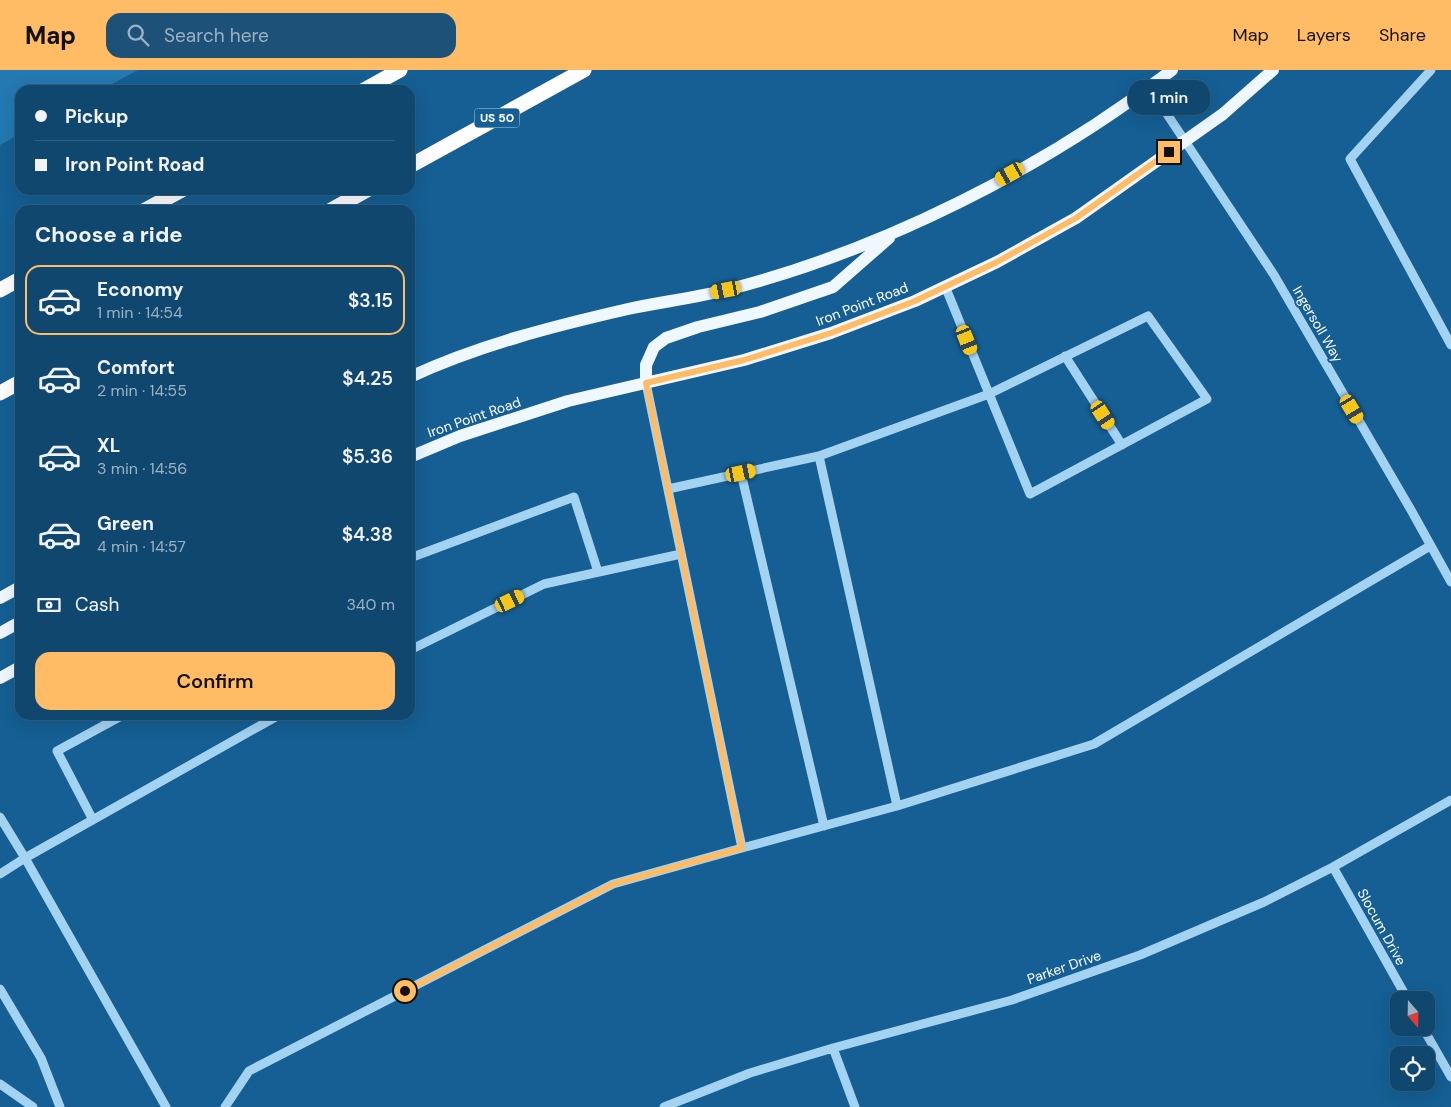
<!DOCTYPE html>
<html lang="en">
<head>
<meta charset="utf-8">
<style>
	:root { --surface:#10476f; --page:#1e5177; --text:#f1f3f6; --muted:#9cb2c3; --line:#305f82; --accent:#ffbc65 }
	body { margin:0; font-family:"DM Sans",sans-serif; background:var(--page); color:var(--text); height:100vh; display:flex; flex-direction:column; font-size:19px; white-space:nowrap }
	* { box-sizing:border-box; margin:0 }
	p { font-size:16px; color:var(--muted) }
	.icon { flex:none; width:28px; height:28px; fill:none; stroke:currentColor; stroke-width:2; stroke-linecap:round; stroke-linejoin:round }
	.map { position:relative; flex:1; overflow:hidden }
	.panel { position:absolute; left:15px; top:135px; width:400px; height:515px; display:flex; flex-direction:column; background:var(--surface); border-radius:15px; box-shadow:0 5px 20px #0002,0 0 0 1px var(--line) }
	.panel>* { flex:none }
	.banner { position:absolute; left:15px; top:15px; width:400px; height:110px; border-radius:15px; box-shadow:0 5px 20px #0002,0 0 0 1px var(--line); display:grid; align-content:center; height:110px; padding:0 20px; background:var(--surface) }
	.needle { width:32px; rotate:160deg }
	.fabs { position:absolute; left:1390px; top:921px; display:grid; gap:10px }
	.fabs a { display:grid; place-items:center; width:45px; height:45px; border-radius:10px; background:var(--surface); box-shadow:0 5px 20px #0002,0 0 0 1px var(--line); font-size:25px }
	.end { position:absolute; width:22px; height:22px; margin:-11px; border:6px solid #ffbc65; background:#111; box-shadow:0 0 0 2px #111 }
	.from { border-radius:50% }
	.bubble { position:absolute; height:35px; border-radius:15px; background:var(--surface); box-shadow:0 5px 20px #0002,0 0 0 1px var(--line); font-size:16px; font-weight:600; line-height:35px; text-align:center }
	.car { position:absolute; width:15px; height:30px; margin:-15px -8px; border-radius:6px; box-shadow:0 0 4px 1px #0007; background:linear-gradient(#f5c518 24%,#345 0 40%,#f5c518 0 76%,#345 0 86%,#f5c518 0) }
	.banner b { display:flex; align-items:center; gap:18px; height:48px; font-size:19px }
	.banner b+b { border-top:1px solid var(--line) }
	.banner i { width:12px; height:12px; background:var(--text) }
	ul { padding:0; list-style:none }
	li { display:flex; align-items:center; gap:15px; height:70px; margin:0 10px 8px; padding:0 10px; border:2px solid transparent; border-radius:15px }
	li div { flex:1 }
	li b { display:block; font-size:19px }
	li em { font-style:normal; font-weight:600 }
	li.selected { border-color:var(--accent) }
	li>.icon { width:45px; height:45px; stroke-width:1.5 }
	h2 { padding:0 20px; font-size:22px; line-height:60px }
	.pay { display:flex; align-items:center; gap:12px; height:55px; padding:0 20px; font-size:19px }
	.pay p { margin-inline-start:auto }
	.cta { display:flex; gap:10px; margin-top:auto; padding:10px 20px }
	.cta a { flex:1; height:58px; border-radius:15px; background:var(--accent); color:#111; font-size:20px; font-weight:600; line-height:58px; text-align:center }
	header { display:flex; align-items:center; gap:30px; box-sizing:border-box; height:70px; padding:0 25px; background:var(--accent); color:#111 }
	header strong { font-size:24px }
	nav { display:flex; gap:28px; margin-inline-start:auto; font-size:18px }
	.search { width:350px; height:45px; background:var(--page); display:flex; align-items:center; gap:12px; box-sizing:border-box; padding:0 18px; border-radius:15px; color:var(--muted); font-size:19px }
	.map>svg:first-child { display:block }
</style>
</head>
<body>
<header>
<strong>Map</strong>
<div class="search"><svg class="icon" aria-label="search" viewBox="0 0 24 24"><circle cx="10" cy="10" r="6"/><path d="M15 15l6 6"/></svg>Search here</div>
<nav><a>Map</a><a>Layers</a><a>Share</a></nav>
</header>
<div class="map">
<svg width="1451" height="1037" viewBox="0 0 1451 1037">
	<rect width="100%" height="100%" fill="#155f94"/>
	<path fill="#2479b1" d="M0,0H138L101,20H20V64L0,75Z"/>
	<g fill="none" stroke-linecap="round" stroke-linejoin="round">
		<path stroke="#a4d3f2" stroke-width="9" d="M1431,0L1350,89L1451,275
			M1149,17L1274,205L1411,440L1451,512
			M1065,286L1122,375
			M646,313L742,778L897,736L1094,674L1430,476
			M819,386L897,736
			M741,403L824,756
			M668,419L819,386L989,324L1148,246L1207,329L1030,424L945,216
			M410,488L574,427L598,502
			M410,580L544,514L681,484
			M0,747L25,788L279,645
			M93,750L57,681L123,645
			M1333,797L1408,930
			M0,804L25,788L166,1037
			M0,919L41,988L60,1037
			M1423,958L1451,1007
			M833,978L855,1037
			M0,1014L33,1037
			M225,1037L249,1001L613,814L742,778
			M664,1037L750,1003L833,978L1012,930L1140,885L1264,832L1333,797L1451,730"/>
		<path stroke="#eff7ff" stroke-width="12" d="M410,307C479,275 554,256 628,239C661,232 694,228 726,220C881,181 1045,98 1172,0
			M646,313V295L654,277L666,268L698,257L760,242L833,217L889,168
			M410,387L460,366L568,331L744,290L831,263L915,231L997,192L1076,148L1223,44L1273,0
			M0,528L20,517
			M0,563L20,552
			M0,608L20,597"/>
		<path stroke="#fff" stroke-width="15" d="M364,20L400,0
			M410,96L584,0
			M145,140L182,120
			M331,140L367,120
			M0,220L20,209
			M0,323L20,312"/>
	</g>
	<g fill="none" stroke-linecap="round" stroke-linejoin="round">
		<path stroke="#ffbc65" stroke-width="6" d="M405,921L613,814L742,778L646,313L744,290L831,263L915,231L997,192L1076,148L1169,82"/>
	</g>
	<g text-anchor="middle" dominant-baseline="central" stroke-width="4" stroke-linejoin="round" paint-order="stroke">
		<rect fill="#155f94" stroke="#b9cfdf" stroke-width="1" x="474.5" y="38.5" width="45" height="19" rx="4"/>
		<g font-size="12" font-weight="bold" fill="#fff">
			<text x="497" y="48">US 50</text>
		</g>
		<g font-size="14" fill="#fff" stroke="#155f94">
			<text transform="translate(862 234) rotate(-21)">Iron Point Road</text>
			<text transform="translate(1318 254) rotate(60)">Ingersoll Way</text>
			<text transform="translate(474 347) rotate(-19)">Iron Point Road</text>
			<text transform="translate(1382 857) rotate(61)">Slocum Drive</text>
			<text transform="translate(1064 897) rotate(-19)">Parker Drive</text>
		</g>
	</g>
</svg>
<div class="fabs">
<a><svg class="needle" viewBox="-14 -14 28 28"><path d="M0-13l5 13h-10z" fill="#e53935"/><path d="M0 13l5-13h-10z" fill="#9cb2c3"/></svg></a>
<a><svg class="icon" aria-label="locate" viewBox="0 0 24 24"><circle cx="12" cy="12" r="6"/><path d="M12 2v4M12 18v4M2 12h4M18 12h4"/></svg></a>
</div>
<i class="end from" style="left:405px;top:921px"></i>
<i class="end" style="left:1169px;top:82px"></i>
<div class="bubble" style="left:1128px;top:10px;width:82px">1 min</div>
<i class="car" style="left:1010px;top:104px;rotate:241deg"></i>
<i class="car" style="left:726px;top:220px;rotate:259deg"></i>
<i class="car" style="left:967px;top:270px;rotate:158deg"></i>
<i class="car" style="left:1352px;top:339px;rotate:149deg"></i>
<i class="car" style="left:1103px;top:345px;rotate:147deg"></i>
<i class="car" style="left:741px;top:403px;rotate:78deg"></i>
<i class="car" style="left:510px;top:531px;rotate:64deg"></i>
<div class="banner">
<b><i class="from"></i>Pickup</b>
<b><i></i>Iron Point Road</b>
</div>
<section class="panel">
<h2>Choose a ride</h2>
<ul>
<li class="selected"><svg class="icon" aria-label="car" viewBox="0 0 24 24"><path d="M5 17H2v-5l4-1 3-4h7l3 4 3 1v5h-3M9 17h6M6 11h13"/><circle cx="7" cy="17" r="2"/><circle cx="17" cy="17" r="2"/></svg><div><b>Economy</b><p>1 min · 14:54</p></div><em>$3.15</em></li>
<li><svg class="icon" aria-label="car" viewBox="0 0 24 24"><path d="M5 17H2v-5l4-1 3-4h7l3 4 3 1v5h-3M9 17h6M6 11h13"/><circle cx="7" cy="17" r="2"/><circle cx="17" cy="17" r="2"/></svg><div><b>Comfort</b><p>2 min · 14:55</p></div><em>$4.25</em></li>
<li><svg class="icon" aria-label="car" viewBox="0 0 24 24"><path d="M5 17H2v-5l4-1 3-4h7l3 4 3 1v5h-3M9 17h6M6 11h13"/><circle cx="7" cy="17" r="2"/><circle cx="17" cy="17" r="2"/></svg><div><b>XL</b><p>3 min · 14:56</p></div><em>$5.36</em></li>
<li><svg class="icon" aria-label="car" viewBox="0 0 24 24"><path d="M5 17H2v-5l4-1 3-4h7l3 4 3 1v5h-3M9 17h6M6 11h13"/><circle cx="7" cy="17" r="2"/><circle cx="17" cy="17" r="2"/></svg><div><b>Green</b><p>4 min · 14:57</p></div><em>$4.38</em></li>
</ul>
<div class="pay"><svg class="icon" aria-label="cash" viewBox="0 0 24 24"><path d="M3 7h18v10H3z"/><circle cx="12" cy="12" r="2"/></svg>Cash<p>340 m</p></div>
<div class="cta"><a>Confirm</a></div>
</section>
</div>
</body>
</html>
